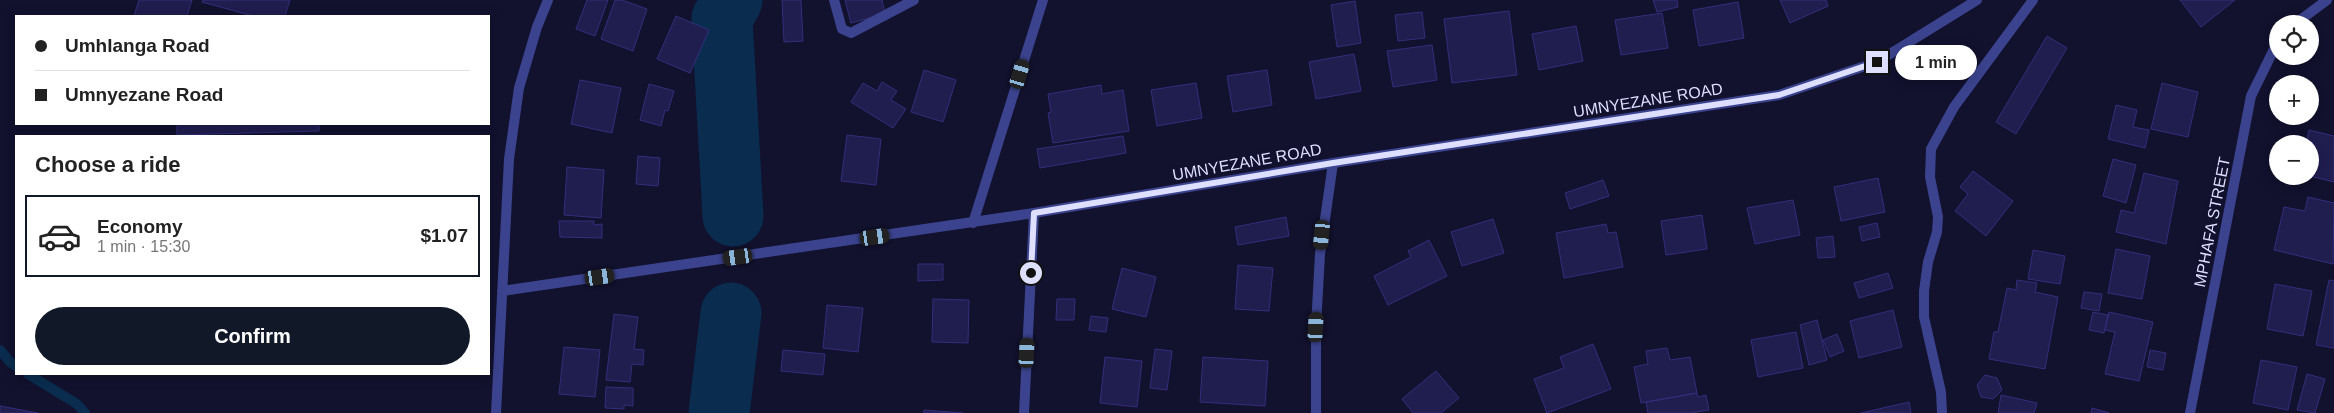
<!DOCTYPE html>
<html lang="en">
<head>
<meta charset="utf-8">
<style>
	:root { --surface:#fff; --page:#f2f2f2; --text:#222; --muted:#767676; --line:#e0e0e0; --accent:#111827 }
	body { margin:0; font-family:Helvetica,sans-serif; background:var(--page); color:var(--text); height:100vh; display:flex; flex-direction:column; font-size:19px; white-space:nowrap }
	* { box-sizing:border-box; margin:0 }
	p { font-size:16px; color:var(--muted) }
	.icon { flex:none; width:28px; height:28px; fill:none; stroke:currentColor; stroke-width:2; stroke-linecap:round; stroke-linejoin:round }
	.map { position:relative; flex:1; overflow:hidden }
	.panel { position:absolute; left:15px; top:135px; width:475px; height:240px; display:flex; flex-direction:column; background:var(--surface); border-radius:0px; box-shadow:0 2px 12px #0003 }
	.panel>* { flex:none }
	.top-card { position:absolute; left:15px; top:15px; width:475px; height:110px; border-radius:0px; box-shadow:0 2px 12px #0003; display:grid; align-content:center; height:110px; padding:0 20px; background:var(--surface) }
	.buttons { position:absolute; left:2269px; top:15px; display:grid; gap:10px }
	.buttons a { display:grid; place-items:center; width:50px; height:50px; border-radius:50%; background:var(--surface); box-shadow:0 2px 12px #0003; font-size:25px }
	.end { position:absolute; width:22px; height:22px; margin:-11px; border:6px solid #dedfff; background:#111; box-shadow:0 0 0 2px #111 }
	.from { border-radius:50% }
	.bubble { position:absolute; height:35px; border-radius:18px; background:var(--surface); box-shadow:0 2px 12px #0003; font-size:16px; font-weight:700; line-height:35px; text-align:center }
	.car { position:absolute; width:15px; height:30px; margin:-15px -8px; border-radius:6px; box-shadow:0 0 4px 1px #0007; background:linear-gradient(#222 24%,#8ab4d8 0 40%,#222 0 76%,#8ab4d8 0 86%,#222 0) }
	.top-card b { display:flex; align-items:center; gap:18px; height:48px; font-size:19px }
	.top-card b+b { border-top:1px solid var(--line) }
	.top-card i { width:12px; height:12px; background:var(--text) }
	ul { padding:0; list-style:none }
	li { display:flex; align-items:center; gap:15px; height:82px; margin:0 10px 8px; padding:0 10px; border:2px solid transparent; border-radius:0px }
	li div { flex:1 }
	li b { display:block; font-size:19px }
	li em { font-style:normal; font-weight:700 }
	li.selected { border-color:var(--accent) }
	li>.icon { width:45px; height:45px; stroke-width:1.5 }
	h2 { padding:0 20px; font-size:22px; line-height:60px }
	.primary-button { display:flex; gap:10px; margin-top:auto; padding:10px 20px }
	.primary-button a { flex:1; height:58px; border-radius:30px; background:var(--accent); color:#fff; font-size:20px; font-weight:700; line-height:58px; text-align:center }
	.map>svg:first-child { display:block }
</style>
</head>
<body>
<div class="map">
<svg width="2334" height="413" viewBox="0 0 2334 413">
	<rect width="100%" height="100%" fill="#12112e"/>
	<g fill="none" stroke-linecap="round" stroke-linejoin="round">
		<path stroke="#0a2c4e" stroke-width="10" d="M0,350L10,362L16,366
			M28,374L77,404L85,413"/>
		<path stroke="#0a2c4e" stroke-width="61" d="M732,0L722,19L733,216
			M719,413L731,313"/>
	</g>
	<path fill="#201d4f" stroke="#332e7c" d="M139,0H192L187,16H134Z
		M203,0H290L285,16H253L202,2Z
		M587,0H608L595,36L576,29Z
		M615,0H622L647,9L633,51L601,39Z
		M782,0H801L803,41L784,42Z
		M845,0H882L885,14L851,23Z
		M1653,0H1677L1678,7L1657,12Z
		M1780,0H1826L1828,6L1790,23Z
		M2180,0H2235L2201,27Z
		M1355,1L1361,43L1337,47L1331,5Z
		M1738,2L1744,38L1699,46L1693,10Z
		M1509,11L1517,75L1452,83L1444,19Z
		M1422,12L1425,38L1398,41L1395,15Z
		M1662,13L1668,48L1621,55L1615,20Z
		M676,16L709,30L690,73L657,59Z
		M1576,26L1583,61L1539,70L1532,34Z
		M2047,36L2067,48L2016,134L1996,122Z
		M1432,45L1437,80L1393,87L1387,51Z
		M1354,54L1361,91L1316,99L1309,62Z
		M924,70L956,80L943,122L911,112Z
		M1267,70L1272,105L1233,112L1227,76Z
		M580,80L621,88L612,133L571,124Z
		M882,82L897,91L891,100L906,109L893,128L851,102L863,83L877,91Z
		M1196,83L1202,118L1157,126L1151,90Z
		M2162,83L2198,92L2188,137L2151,129Z
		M649,84L674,91L668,111L665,110L661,126L640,120Z
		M1101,85L1102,94L1123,90L1129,131L1053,143L1048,113L1051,112L1048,94Z
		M2116,105L2137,110L2133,127L2149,130L2145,148L2108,139Z
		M177,124H319V131L177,135Z
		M2309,130L2334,136V182L2310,176V144H2306Z
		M847,135L881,139L876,185L841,181Z
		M1123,136L1126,153L1040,168L1037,149Z
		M638,156L660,158L658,186L636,184Z
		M2113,159L2136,165L2126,203L2103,196Z
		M567,167L604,170L601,218L564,215Z
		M1973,171L2013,201L1986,236L1955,211L1968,194L1960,187Z
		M2144,173L2178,181L2166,244L2116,232L2121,210L2134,213Z
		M1878,178L1885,212L1841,221L1834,187Z
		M1603,180L1609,196L1570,209L1565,193Z
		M2308,197L2334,203L2333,264L2274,250L2284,207L2305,211Z
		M1793,200L1800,235L1755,244L1747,208Z
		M1702,215L1707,249L1666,255L1661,221Z
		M1286,217L1289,236L1238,245L1235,227Z
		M1493,219L1504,253L1462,266L1451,232Z
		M559,221H594V225L602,224V238L560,237Z
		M1877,223L1880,237L1862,241L1859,227Z
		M1606,224L1608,233L1616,232L1623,267L1564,278L1556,233Z
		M1833,236L1835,257L1818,258L1816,238Z
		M1429,240L1447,276L1388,305L1374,276L1411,257L1408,251Z
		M2116,249L2150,256L2142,299L2108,293Z
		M2033,250L2065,256L2060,284L2028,279Z
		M918,264H943V280L918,281Z
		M1238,265L1273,268L1269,311L1235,309Z
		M1122,268L1156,277L1146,317L1112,309Z
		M1888,273L1893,288L1859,298L1854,283Z
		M2017,280L2037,283L2035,292L2058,297L2045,369L1989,359L1994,332H1998L2007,288L2016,290Z
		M2329,280L2334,281V348L2316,345Z
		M2275,284L2312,291L2303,336L2267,329Z
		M2084,292L2102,294L2099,311L2081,308Z
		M933,299L969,300L968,343L932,342Z
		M1057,299H1075L1074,320H1056Z
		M827,305L863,308L858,352L823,348Z
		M1893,310L1902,347L1859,358L1850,321Z
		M2093,312L2108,315L2104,333L2089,330Z
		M2109,312L2153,322L2139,381L2105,374L2115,332L2105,330Z
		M614,314L638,317L634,349L644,350L643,365L632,364L630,382L606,380Z
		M1091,316L1108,318L1106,332L1089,330Z
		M1817,320L1827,360L1809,365L1800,325Z
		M1796,332L1803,368L1758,377L1751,340Z
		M1837,334L1844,351L1830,357L1823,340Z
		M1593,344L1611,389L1547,413L1534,379L1564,368L1560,357Z
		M564,347L600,350L595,397L559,394Z
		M1667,348L1670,360L1690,357L1697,393L1641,403L1634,367L1648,364L1646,351Z
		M1155,349L1172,351L1167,390L1150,388Z
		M783,350L825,354L823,375L781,371Z
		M2150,350L2166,353L2163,370L2147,367Z
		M1105,357L1142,361L1137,407L1100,403Z
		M1203,357L1268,361L1265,406L1200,402Z
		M2261,360L2297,367L2288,410L2253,403Z
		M1436,371L1459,398L1441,413H1413L1402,399Z
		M2307,374L2325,379L2315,413L2297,410Z
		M1985,375L1997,378L2002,390L1993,399L1981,397L1977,385Z
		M606,387L633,388V406L624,405V409L605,408Z
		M1697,393L1698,397L1706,395L1709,410L1690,413H1648L1646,402Z
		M2001,395L2037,403L2034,413H1998Z
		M1909,402L1911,413H1861Z
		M0,406L38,413H0Z
		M2092,408L2109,413H2091Z
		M924,410L963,413H924Z"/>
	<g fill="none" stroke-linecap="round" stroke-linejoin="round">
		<path stroke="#3b438e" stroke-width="10" d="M834,0L842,29L851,33L914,0
			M1942,413L1941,392L1924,317V291L1928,262L1937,232L1938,217L1930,177L1931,149L1954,107L2033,0"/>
		<path stroke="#3b438e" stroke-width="10" d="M2295,24L2327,0
			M973,223L1043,0
			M502,291L1034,213L1333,163L1779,95L1877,62L1977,0
			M496,413L509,159L519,88L537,27L548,0
			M1024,413L1034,213
			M1316,413V327L1320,254L1333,163
			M2190,413L2251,96L2278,41"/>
	</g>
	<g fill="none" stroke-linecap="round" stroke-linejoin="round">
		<path stroke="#dedfff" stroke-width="6" d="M1031,273L1034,213L1333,163L1779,95L1877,62"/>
	</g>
	<g text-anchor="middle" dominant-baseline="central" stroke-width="5" stroke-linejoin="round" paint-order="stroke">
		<g font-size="16" fill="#dedfff" stroke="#12112e">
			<text transform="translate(1648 100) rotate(-9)">UMNYEZANE ROAD</text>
			<text transform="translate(1247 162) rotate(-10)">UMNYEZANE ROAD</text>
			<text transform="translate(2212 222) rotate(-79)">MPHAFA STREET</text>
		</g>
	</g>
</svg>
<div class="buttons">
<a><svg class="icon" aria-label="locate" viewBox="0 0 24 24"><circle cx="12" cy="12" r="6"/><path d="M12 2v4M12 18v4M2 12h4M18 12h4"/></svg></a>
<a>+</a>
<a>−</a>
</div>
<i class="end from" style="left:1031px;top:273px"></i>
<i class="end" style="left:1877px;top:62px"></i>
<div class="bubble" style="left:1895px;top:45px;width:82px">1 min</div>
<i class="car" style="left:1020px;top:74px;rotate:17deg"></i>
<i class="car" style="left:1322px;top:235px;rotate:186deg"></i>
<i class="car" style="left:875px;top:237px;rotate:82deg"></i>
<i class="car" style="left:738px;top:257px;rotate:262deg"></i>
<i class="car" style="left:600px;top:277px;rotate:82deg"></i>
<i class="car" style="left:1316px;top:327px;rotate:3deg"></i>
<i class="car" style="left:1027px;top:353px;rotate:3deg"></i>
<div class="top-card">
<b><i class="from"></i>Umhlanga Road</b>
<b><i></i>Umnyezane Road</b>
</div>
<section class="panel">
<h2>Choose a ride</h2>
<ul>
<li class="selected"><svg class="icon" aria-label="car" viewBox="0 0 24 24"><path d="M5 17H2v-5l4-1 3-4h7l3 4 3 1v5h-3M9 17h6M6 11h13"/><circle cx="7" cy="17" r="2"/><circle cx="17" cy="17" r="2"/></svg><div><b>Economy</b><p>1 min · 15:30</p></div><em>$1.07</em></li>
</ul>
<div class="primary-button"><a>Confirm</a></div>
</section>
</div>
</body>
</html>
